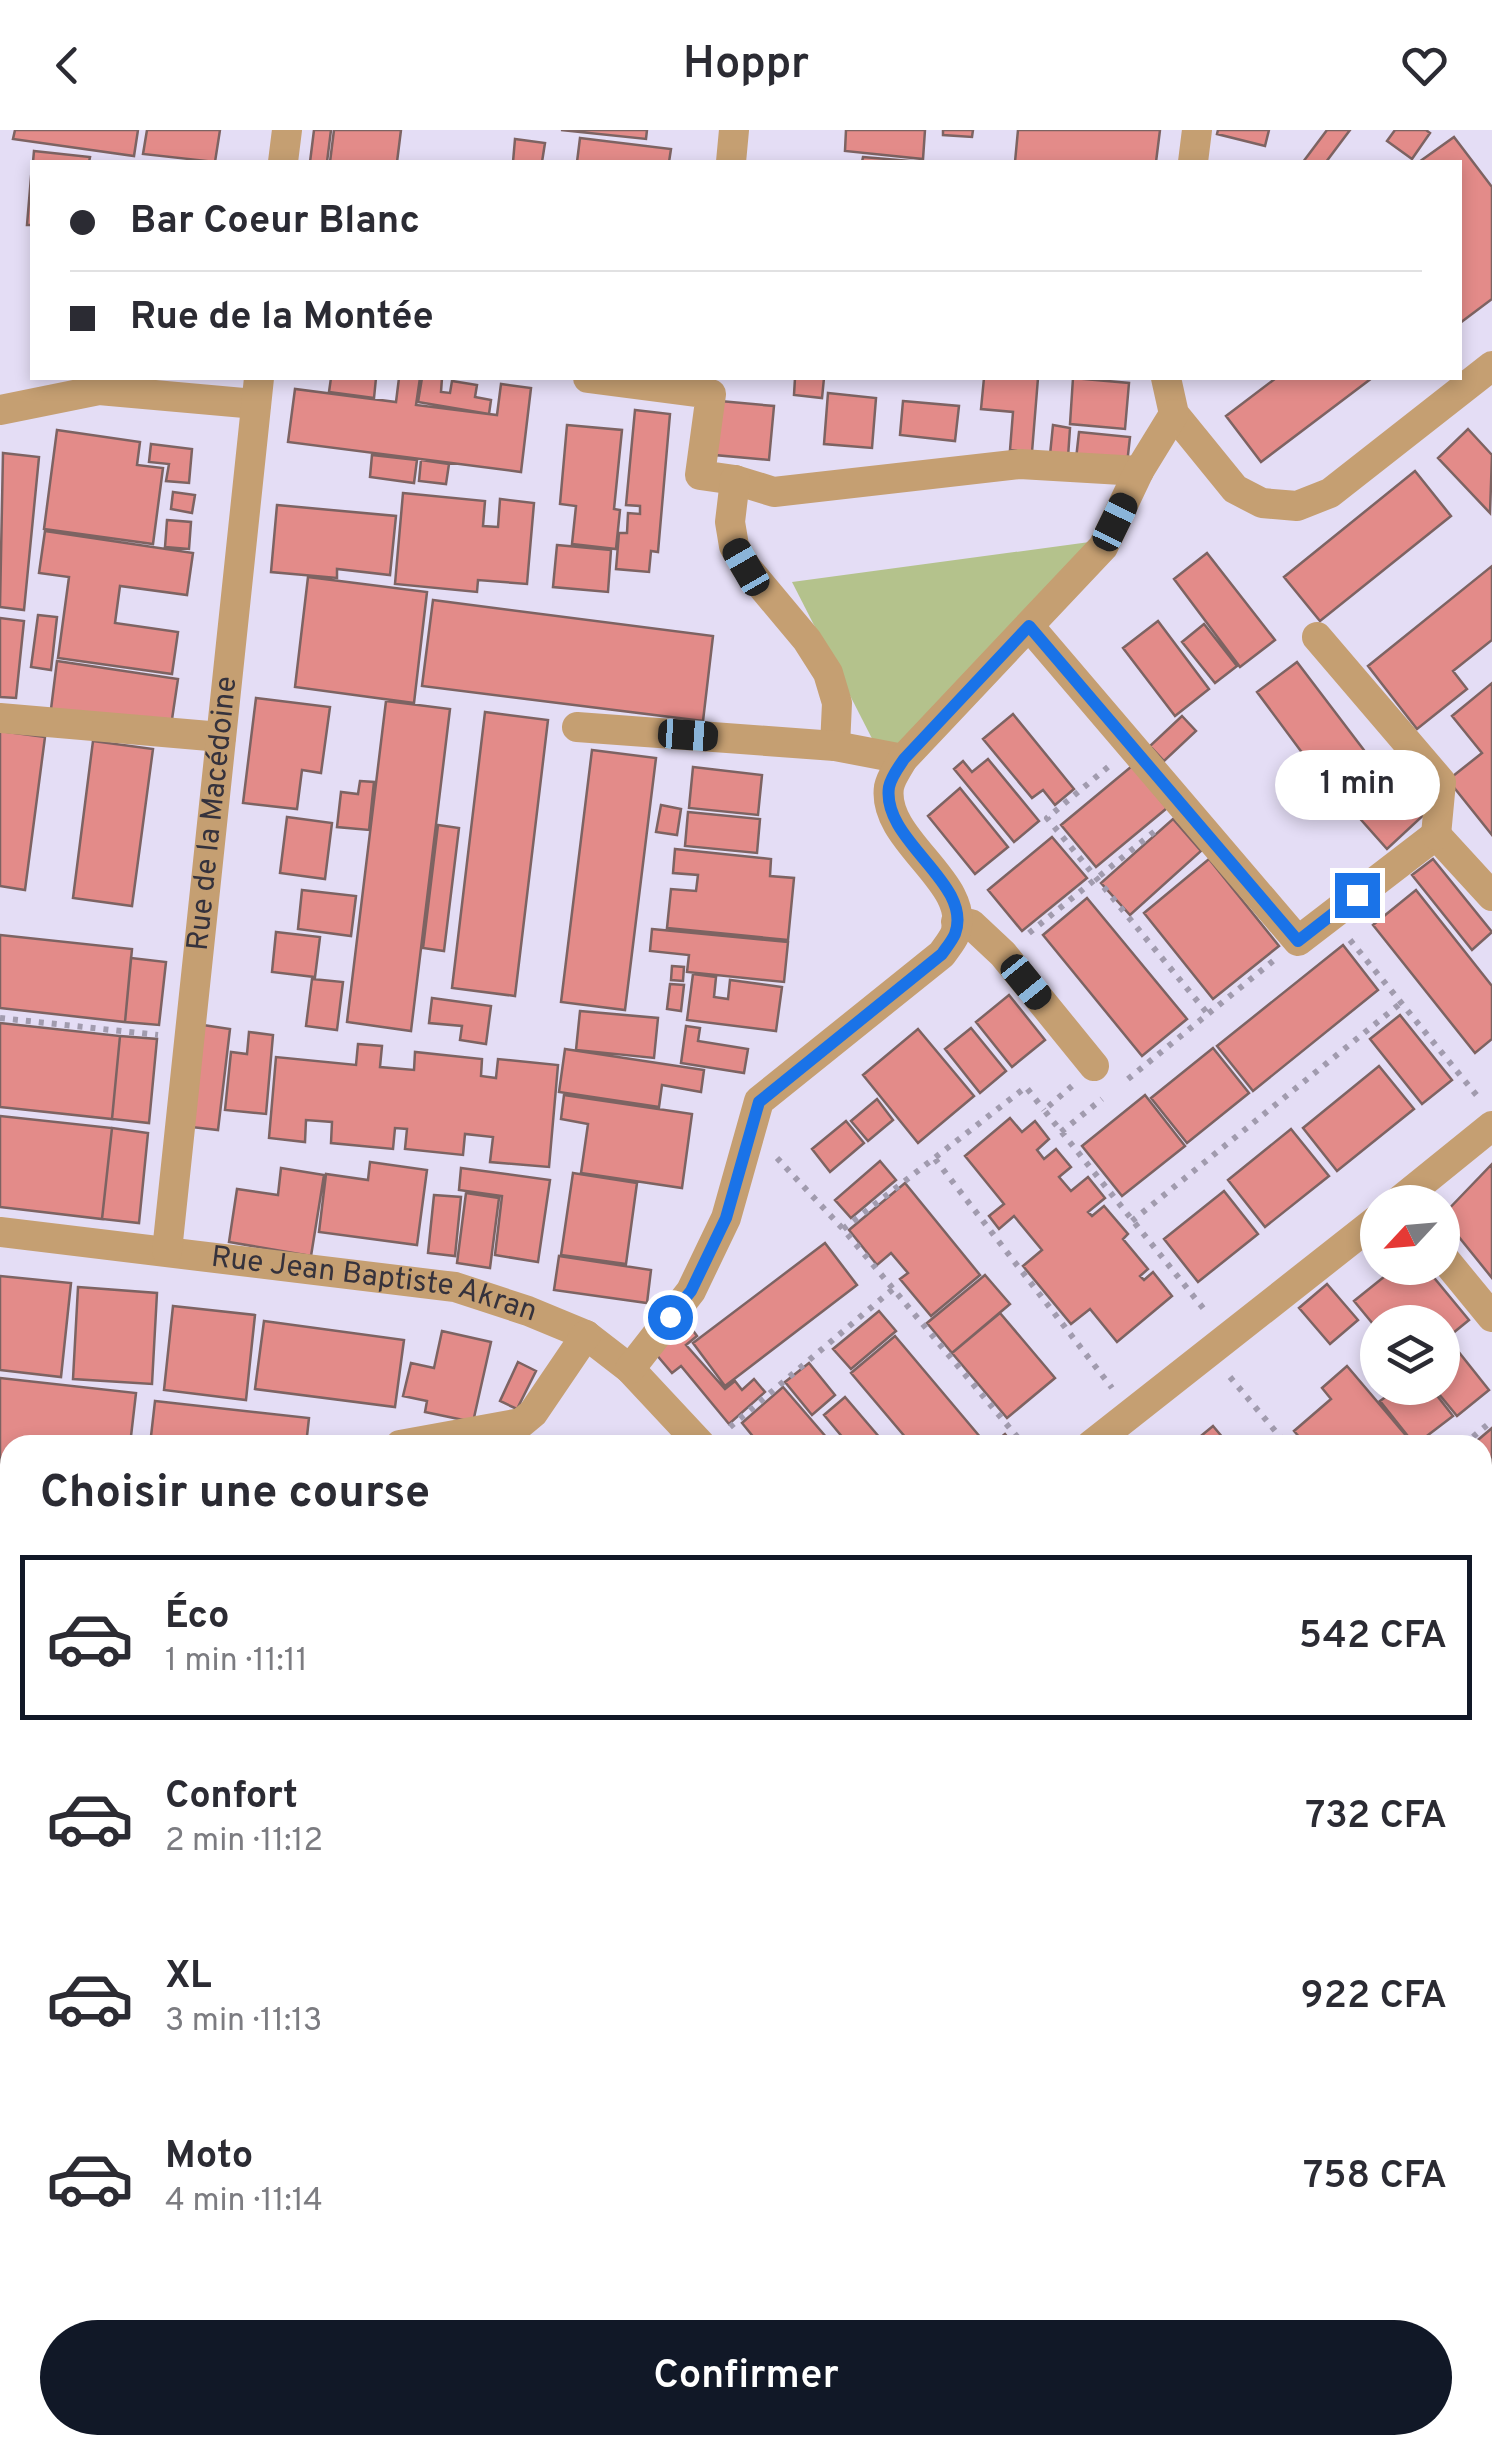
<!DOCTYPE html>
<html lang="fr">
<head>
<meta charset="utf-8">
<style>
	:root { --surface:#fff; --page:#f2f2f3; --text:#2b2b33; --muted:#7c7c81; --line:#e1e1e2; --accent:#111827 }
	body { margin:0; font-family:Overpass,sans-serif; background:var(--page); color:var(--text); height:100vh; display:flex; flex-direction:column; font-size:38px; white-space:nowrap }
	* { box-sizing:border-box; margin:0 }
	p { font-size:32px; color:var(--muted) }
	.icon { flex:none; width:55px; height:55px; fill:none; stroke:currentColor; stroke-width:2; stroke-linecap:round; stroke-linejoin:round }
	.map { position:relative; flex:1; overflow:hidden }
	.drawer { position:absolute; left:0px; top:1305px; width:1492px; height:1020px; display:flex; flex-direction:column; background:var(--surface); border-radius:30px 30px 0 0; box-shadow:0 5px 15px #0003 }
	.drawer>* { flex:none }
	.hud { position:absolute; left:30px; top:30px; width:1432px; height:220px; border-radius:0px; box-shadow:0 5px 15px #0003; display:grid; align-content:center; height:220px; padding:0 40px; background:var(--surface) }
	.needle { width:65px; rotate:244deg }
	.fabs { position:absolute; left:1360px; top:1055px; display:grid; gap:20px }
	.fabs a { display:grid; place-items:center; width:100px; height:100px; border-radius:50%; background:var(--surface); box-shadow:0 5px 15px #0003; font-size:50px }
	.end { position:absolute; width:45px; height:45px; margin:-22px; border:12px solid #1a73e8; background:#fff; box-shadow:0 0 0 5px #fff }
	.from { border-radius:50% }
	.bubble { position:absolute; height:70px; border-radius:35px; background:var(--surface); box-shadow:0 5px 15px #0003; font-size:32px; font-weight:600; line-height:70px; text-align:center }
	.car { position:absolute; width:30px; height:60px; margin:-30px -15px; border-radius:12px; box-shadow:0 0 8px 2px #0007; background:linear-gradient(#222 24%,#8ab4d8 0 40%,#222 0 76%,#8ab4d8 0 86%,#222 0) }
	.hud b { display:flex; align-items:center; gap:35px; height:95px; font-size:38px }
	.hud b+b { border-top:2px solid var(--line) }
	.hud i { width:25px; height:25px; background:var(--text) }
	ul { padding:0; list-style:none }
	li { display:flex; align-items:center; gap:30px; height:165px; margin:0 20px 15px; padding:0 20px; border:5px solid transparent; border-radius:0px }
	li div { flex:1 }
	li b { display:block; font-size:38px }
	li em { font-style:normal; font-weight:600 }
	li.current { border-color:var(--accent) }
	li>.icon { width:90px; height:90px; stroke-width:1.5 }
	h2 { padding:0 40px; font-size:45px; line-height:120px }
	.primary-button { display:flex; gap:20px; margin-top:auto; padding:20px 40px }
	.primary-button a { flex:1; height:115px; border-radius:60px; background:var(--accent); color:#fff; font-size:40px; font-weight:600; line-height:115px; text-align:center }
	header { display:flex; justify-content:space-between; align-items:center; height:130px; padding:0 40px; background:var(--surface); font-size:45px; font-weight:600 }
	.map>svg:first-child { display:block }
</style>
</head>
<body>
<header><svg class="icon" aria-label="back" viewBox="0 0 24 24"><path d="M15 5l-7 7 7 7"/></svg>Hoppr<svg class="icon" aria-label="heart" viewBox="0 0 24 24"><path d="M12 20l-8-8c-3-5 5-10 8-4 3-6 11-1 8 4z"/></svg></header>
<div class="map">
<svg width="1492" height="2325" viewBox="0 0 1492 2325">
	<rect width="100%" height="100%" fill="#e4ddf5"/>
	<path fill="#b4c28c" d="M1097,411L884,632L792,452Z"/>
	<path fill="#e38b89" stroke="#7d6362" stroke-width="2.5" d="M15,0H138L134,26L13,9Z
		M147,0H220L215,32L143,24Z
		M314,0H331L327,32H310Z
		M334,0H401L397,32H330Z
		M561,0H647L646,9Z
		M846,0H925L923,29L845,21Z
		M943,0H973L972,7L943,5Z
		M1018,0H1160L1156,32H1015Z
		M1218,0H1269L1265,16L1217,4Z
		M1327,0H1350L1326,32H1303Z
		M1395,0H1426L1430,3L1412,29L1387,11Z
		M1454,7L1492,57V169L1460,193V32H1419Z
		M580,8L671,19L669,32H577Z
		M515,9L545,13L542,32H513Z
		M34,21L90,27L89,32H33Z
		M863,27L922,32H862Z
		M32,35V95H27Z
		M331,248H376L374,268L329,262Z
		M399,248H420L416,275L497,285L501,254L531,258L521,342L288,312L295,259L396,272Z
		M422,248H442L441,262L450,263L452,251L477,255L475,267L491,270L489,284L418,272Z
		M795,248H824L822,268L794,265Z
		M984,248H1038L1032,322L1010,320L1013,282L981,279Z
		M1073,248L1129,253L1125,299L1070,294Z
		M1276,248H1372L1261,332L1226,286Z
		M828,263L876,268L872,318L824,314Z
		M720,271L774,276L769,330L715,325Z
		M903,271L959,276L955,311L900,305Z
		M635,280L670,284L658,422L651,421L649,442L616,439L619,403H627L628,383L640,384V376L626,375Z
		M567,295L622,300L614,379L620,380L616,419L572,414L576,376L560,374Z
		M1053,295L1070,298L1068,327L1050,325Z
		M1468,299L1492,325L1490,383L1438,328Z
		M57,300L140,312L137,335L163,338L153,414L44,399Z
		M1079,302L1130,307L1127,334L1076,329Z
		M151,314L192,319L189,353L166,351L169,334L149,332Z
		M3,323L39,327L24,480L0,477Z
		M372,325L417,330L414,353L370,347Z
		M421,330L449,334L446,354L419,351Z
		M1415,341L1451,386L1320,491L1284,447Z
		M173,362L195,365L192,383L171,379Z
		M403,363L485,371L483,396L498,397L500,369L534,373L527,454L478,450L477,462L395,454Z
		M277,375L396,386L390,445L337,439V448L271,442Z
		M167,390L191,392L189,419L165,417Z
		M45,401L193,423L187,465L120,456L115,493L178,502L172,544L58,528L69,447L39,443Z
		M557,415L611,420L608,462L553,457Z
		M1207,423L1275,510L1240,537L1174,449Z
		M1492,436V510L1453,541L1467,559L1417,599L1368,536Z
		M308,447L427,462L414,573L295,557Z
		M433,470L713,506L703,591L422,556Z
		M38,485L57,487L51,540L31,537Z
		M0,488L24,491L16,568L0,567Z
		M1158,491L1209,559L1175,586L1123,518Z
		M1204,494L1237,536L1215,553L1182,512Z
		M57,531L178,549L171,596L51,579Z
		M1297,532L1373,632L1332,663L1257,562Z
		M1492,553V705L1448,650L1482,623L1452,586Z
		M256,568L330,577L321,643L302,640L297,679L243,673Z
		M386,571L450,579L411,901L347,892Z
		M485,582L548,590L515,866L452,858Z
		M1013,584L1074,659L1055,675L1043,660L1032,668L983,609Z
		M1182,586L1196,601L1164,631L1150,616Z
		M0,601L45,607L25,760L0,756Z
		M93,611L153,619L132,776L73,768Z
		M592,620L656,628L625,880L561,872Z
		M1383,628L1429,680L1387,719L1340,666Z
		M988,629L1039,691L1014,712L954,639L963,631L972,642Z
		M1132,636L1167,678L1096,737L1061,695Z
		M693,637L762,645L758,685L689,678Z
		M360,651L374,652L369,700L337,697L341,662L358,664Z
		M960,658L1008,717L975,744L928,686Z
		M661,675L681,679L677,705L656,702Z
		M688,682L760,689L757,723L685,716Z
		M287,687L332,693L325,749L280,743Z
		M1173,689L1201,721L1130,785L1101,753Z
		M438,695L459,698L444,821L423,818Z
		M1052,707L1087,748L1022,801L988,760Z
		M675,719L771,729L770,746L794,748L788,810L667,798L671,759L696,761L698,745L673,743Z
		M1209,729L1279,816L1213,869L1144,783Z
		M1433,729L1492,802L1472,820L1412,745Z
		M302,760L356,766L351,806L298,799Z
		M1416,760L1492,856V909L1475,923L1373,795Z
		M1087,768L1187,889L1142,926L1043,805Z
		M652,799L788,812L784,852L687,842L689,825L650,821Z
		M276,802L320,807L315,847L272,842Z
		M0,805L132,819L125,892L0,878Z
		M1343,815L1378,860L1253,961L1217,916Z
		M131,828L166,832L159,895L125,892Z
		M672,836L684,837L683,851L671,850Z
		M693,844L716,847L714,867L728,869L730,850L782,857L776,901L687,890Z
		M312,849L343,852L337,900L306,896Z
		M670,854L684,855L681,881L667,879Z
		M1009,865L1045,910L1012,937L976,892Z
		M432,868L491,876L486,914L460,910L462,896L429,893Z
		M580,881L658,888L654,928L576,920Z
		M1400,885L1452,950L1422,974L1370,909Z
		M0,893L120,906L112,989L0,977Z
		M203,895L230,899L218,1000L191,997Z
		M686,896L700,898L698,911L748,919L744,943L681,933Z
		M971,898L1006,941L980,963L945,919Z
		M918,899L974,966L918,1013L863,945Z
		M249,902L273,905L266,984L225,980L231,922L247,924Z
		M120,906L157,909L149,993L112,989Z
		M358,914L382,916L380,937L414,940L415,922L482,929L481,946L496,948L498,929L558,935L549,1037L490,1032L493,1007L465,1004L463,1025L405,1019L407,999L395,998L393,1019L331,1013L332,992L306,990L305,1012L269,1008L276,927L356,935Z
		M1213,918L1249,963L1187,1013L1151,968Z
		M565,919L704,940L701,962L662,955L659,977L559,962Z
		M1379,936L1414,979L1337,1041L1303,998Z
		M564,965L692,984L682,1058L581,1043L588,994L561,989Z
		M1145,965L1185,1016L1122,1066L1082,1016Z
		M877,969L893,990L868,1011L851,991Z
		M0,986L112,998L102,1089L0,1077Z
		M1010,988L1022,1002L1035,991L1049,1009L1037,1020L1044,1029L1056,1019L1071,1037L1059,1047L1071,1061L1088,1047L1105,1068L1088,1082L1092,1086L1104,1076L1128,1104L1123,1109L1148,1139L1140,1146L1144,1150L1153,1142L1172,1166L1117,1212L1090,1179L1071,1194L1023,1136L1042,1120L1014,1086L999,1099L989,1086L1004,1074L965,1026Z
		M846,991L864,1013L830,1042L812,1019Z
		M112,998L148,1003L139,1093L102,1089Z
		M1291,999L1329,1046L1265,1097L1228,1050Z
		M880,1031L896,1050L851,1088L835,1070Z
		M370,1032L427,1040L417,1115L319,1102L326,1044L368,1050Z
		M1492,1034V1148L1442,1086Z
		M281,1038L324,1045L311,1126L229,1112L237,1059L278,1065Z
		M461,1038L550,1050L538,1132L495,1125L502,1066L459,1060Z
		M573,1043L637,1053L626,1134L561,1125Z
		M905,1053L980,1145L931,1186L900,1149L908,1143L891,1123L877,1135L849,1100Z
		M1224,1061L1258,1104L1198,1152L1164,1109Z
		M466,1063L499,1068L490,1138L457,1133Z
		M434,1065L461,1067L455,1126L428,1123Z
		M825,1113L857,1155L725,1256L693,1213Z
		M559,1126L651,1140L647,1173L554,1160Z
		M1395,1138H1426L1469,1190L1442,1212V1192H1378V1200L1354,1171Z
		M985,1145L1010,1174L952,1223L927,1193Z
		M0,1146L71,1153L61,1247L0,1240Z
		M1327,1154L1358,1190L1330,1214L1299,1178Z
		M78,1157L157,1163L152,1254L73,1249Z
		M173,1176L255,1185L246,1270L164,1260Z
		M879,1181L896,1201L851,1239L833,1219Z
		M1000,1183L1055,1248L1007,1288L952,1223Z
		M264,1191L404,1210L395,1277L255,1259Z
		M689,1195L697,1206L686,1215L725,1259L735,1251L742,1260L754,1249L765,1262L729,1294L681,1236L672,1243L655,1223Z
		M442,1201L491,1212L473,1292L425,1282L427,1271L403,1266L411,1233L434,1238Z
		M895,1206L981,1308L972,1315H912L851,1243Z
		M1450,1211L1489,1260L1457,1286L1434,1258H1442V1217Z
		M518,1232L536,1241L517,1279L500,1271Z
		M809,1233L835,1265L812,1285L785,1252Z
		M1347,1236L1414,1315H1306L1294,1301L1331,1269L1322,1258Z
		M0,1248L136,1263L130,1315H10V1363L0,1362Z
		M783,1257L833,1315H760L742,1293Z
		M1398,1258H1431L1453,1286L1415,1315L1380,1271Z
		M845,1267L886,1315H849L824,1285Z
		M155,1271L309,1288L306,1315H150Z
		M1213,1296L1229,1315H1190Z
		M1492,1298V1389L1482,1378V1315H1472Z
		M1005,1304L1014,1315H991Z
		M0,1407L10,1408V1529L0,1528Z
		M1482,1450L1492,1461V1556L1482,1544Z
		M7,1574L10,1576V1682L0,1678V1590Z
		M1482,1589L1492,1601V1615L1482,1623Z
		M1492,1628V1721L1482,1710V1636Z
		M1482,1724L1492,1735V1860L1482,1849Z
		M0,1774L10,1777V1842L0,1838Z
		M1482,1889L1492,1900V1956L1482,1963Z
		M1492,1984V2067L1482,2056V1992Z
		M0,2021L10,2025V2173L0,2169Z
		M1482,2075L1492,2087L1482,2097Z
		M1492,2113V2195L1482,2184V2121Z
		M0,2186L10,2189V2315H18L15,2325L0,2324Z
		M61,2315H93L113,2325H56Z
		M207,2315H230L225,2325Z
		M356,2315H403L398,2325H351Z
		M482,2315H577L592,2325H478Z
		M1020,2315H1023L1035,2325H1012Z
		M1154,2315H1252L1260,2325H1163Z
		M1337,2315H1387L1374,2325H1345Z
		M1393,2315H1432L1439,2325H1380Z"/>
	<g fill="none" stroke-linecap="round" stroke-linejoin="round">
		<path stroke="#a19bae" stroke-width="6" stroke-dasharray="5 8" stroke-linecap="butt" d="M1108,637L1047,688L1208,884
			M1029,803L1160,697
			M1350,810L1478,967
			M0,888L158,905
			M1128,949L1273,831
			M1072,956L1044,980L1207,1183
			M1061,1002L1102,969
			M777,1028L843,1099L1024,1315
			M935,1029L1112,1258
			M1132,1091L1401,873
			M843,1099L1026,957L1044,980
			M1230,1247L1287,1315
			M730,1297L893,1159
			M1463,1315L1492,1291
			M1482,1557L1492,1569
			M1482,1873L1492,1884
			M1482,1979L1492,1971"/>
		<g stroke="#c59f72" stroke-width="30">
			<path d="M283,32L287,0"/>
			<path d="M731,32L734,0"/>
			<path d="M1193,32L1197,0"/>
			<path d="M588,248L711,264L700,345L735,350L774,362L1020,334L1139,341"/>
			<path d="M1166,248L1174,284L1235,359L1262,373L1297,376L1330,363L1492,236"/>
			<path d="M0,280L99,260L256,274"/>
			<path d="M735,350L730,392L734,416L746,437L807,510L828,543L837,573L835,616"/>
			<path d="M1029,496L1298,811L1436,705L1492,766"/>
			<path d="M1317,507L1441,652L1436,705"/>
			<path d="M0,588L221,607"/>
			<path d="M577,597L835,616L903,629"/>
			<path d="M956,792L971,794L1003,824L1094,936"/>
			<path d="M1398,1072L1492,996"/>
			<path id="s1" d="M0,1102L455,1157L528,1181L586,1205L630,1239L701,1315"/>
			<path id="s2" d="M167,1121L259,248"/>
			<path d="M1442,1126L1492,1187"/>
			<path d="M630,1239L691,1161L726,1088L759,971L942,824C946,818 952,811 955,804C974,753 881,711 889,657C891,647 898,638 903,629L1103,417L1139,341L1174,284"/>
			<path d="M400,1315L521,1293L533,1283L586,1205"/>
			<path d="M1091,1315L1378,1089"/>
			<path d="M0,1378L10,1379"/>
			<path d="M0,1709L10,1712"/>
			<path d="M0,1966L10,1970"/>
			<path d="M1482,2264L1492,2276"/>
			<path d="M709,2315L723,2325"/>
			<path d="M1132,2315L1141,2325"/>
			<path d="M265,2325L270,2315"/>
			<path d="M921,2325L932,2315"/>
		</g>
	</g>
	<g fill="none" stroke-linecap="round" stroke-linejoin="round">
		<path stroke="#1a73e8" stroke-width="12" d="M670,1187L691,1161L726,1088L759,972L942,824C946,818 952,811 955,804C974,753 881,711 889,657C891,647 898,638 904,629L1029,496L1298,811L1357,765"/>
	</g>
	<g text-anchor="middle" dominant-baseline="central" stroke-width="8" stroke-linejoin="round" paint-order="stroke">
		<g font-size="30" fill="#35323c" stroke="#e4ddf5">
			<text stroke="none"><textPath href="#s2" startOffset="440">Rue de la Macédoine</textPath></text>
			<text stroke="none"><textPath href="#s1" startOffset="378">Rue Jean Baptiste Akran</textPath></text>
		</g>
	</g>
</svg>
<div class="fabs">
<a><svg class="needle" viewBox="-14 -14 28 28"><path d="M0-13l5 13h-10z" fill="#e53935"/><path d="M0 13l5-13h-10z" fill="#7c7c81"/></svg></a>
<a><svg class="icon" aria-label="layers" viewBox="0 0 24 24"><path d="M12 4l9 5-9 5-9-5zM3 14l9 5 9-5"/></svg></a>
</div>
<i class="end from" style="left:670px;top:1187px"></i>
<i class="end" style="left:1357px;top:765px"></i>
<div class="bubble" style="left:1275px;top:620px;width:165px">1 min</div>
<i class="car" style="left:1115px;top:392px;rotate:26deg"></i>
<i class="car" style="left:746px;top:437px;rotate:330deg"></i>
<i class="car" style="left:688px;top:605px;rotate:94deg"></i>
<i class="car" style="left:1026px;top:852px;rotate:141deg"></i>
<div class="hud">
<b><i class="from"></i>Bar Coeur Blanc</b>
<b><i></i>Rue de la Montée</b>
</div>
<section class="drawer">
<h2>Choisir une course</h2>
<ul>
<li class="current"><svg class="icon" aria-label="car" viewBox="0 0 24 24"><path d="M5 17H2v-5l4-1 3-4h7l3 4 3 1v5h-3M9 17h6M6 11h13"/><circle cx="7" cy="17" r="2"/><circle cx="17" cy="17" r="2"/></svg><div><b>Éco</b><p>1 min · 11:11</p></div><em>542 CFA</em></li>
<li><svg class="icon" aria-label="car" viewBox="0 0 24 24"><path d="M5 17H2v-5l4-1 3-4h7l3 4 3 1v5h-3M9 17h6M6 11h13"/><circle cx="7" cy="17" r="2"/><circle cx="17" cy="17" r="2"/></svg><div><b>Confort</b><p>2 min · 11:12</p></div><em>732 CFA</em></li>
<li><svg class="icon" aria-label="car" viewBox="0 0 24 24"><path d="M5 17H2v-5l4-1 3-4h7l3 4 3 1v5h-3M9 17h6M6 11h13"/><circle cx="7" cy="17" r="2"/><circle cx="17" cy="17" r="2"/></svg><div><b>XL</b><p>3 min · 11:13</p></div><em>922 CFA</em></li>
<li><svg class="icon" aria-label="car" viewBox="0 0 24 24"><path d="M5 17H2v-5l4-1 3-4h7l3 4 3 1v5h-3M9 17h6M6 11h13"/><circle cx="7" cy="17" r="2"/><circle cx="17" cy="17" r="2"/></svg><div><b>Moto</b><p>4 min · 11:14</p></div><em>758 CFA</em></li>
</ul>
<div class="primary-button"><a>Confirmer</a></div>
</section>
</div>
</body>
</html>
